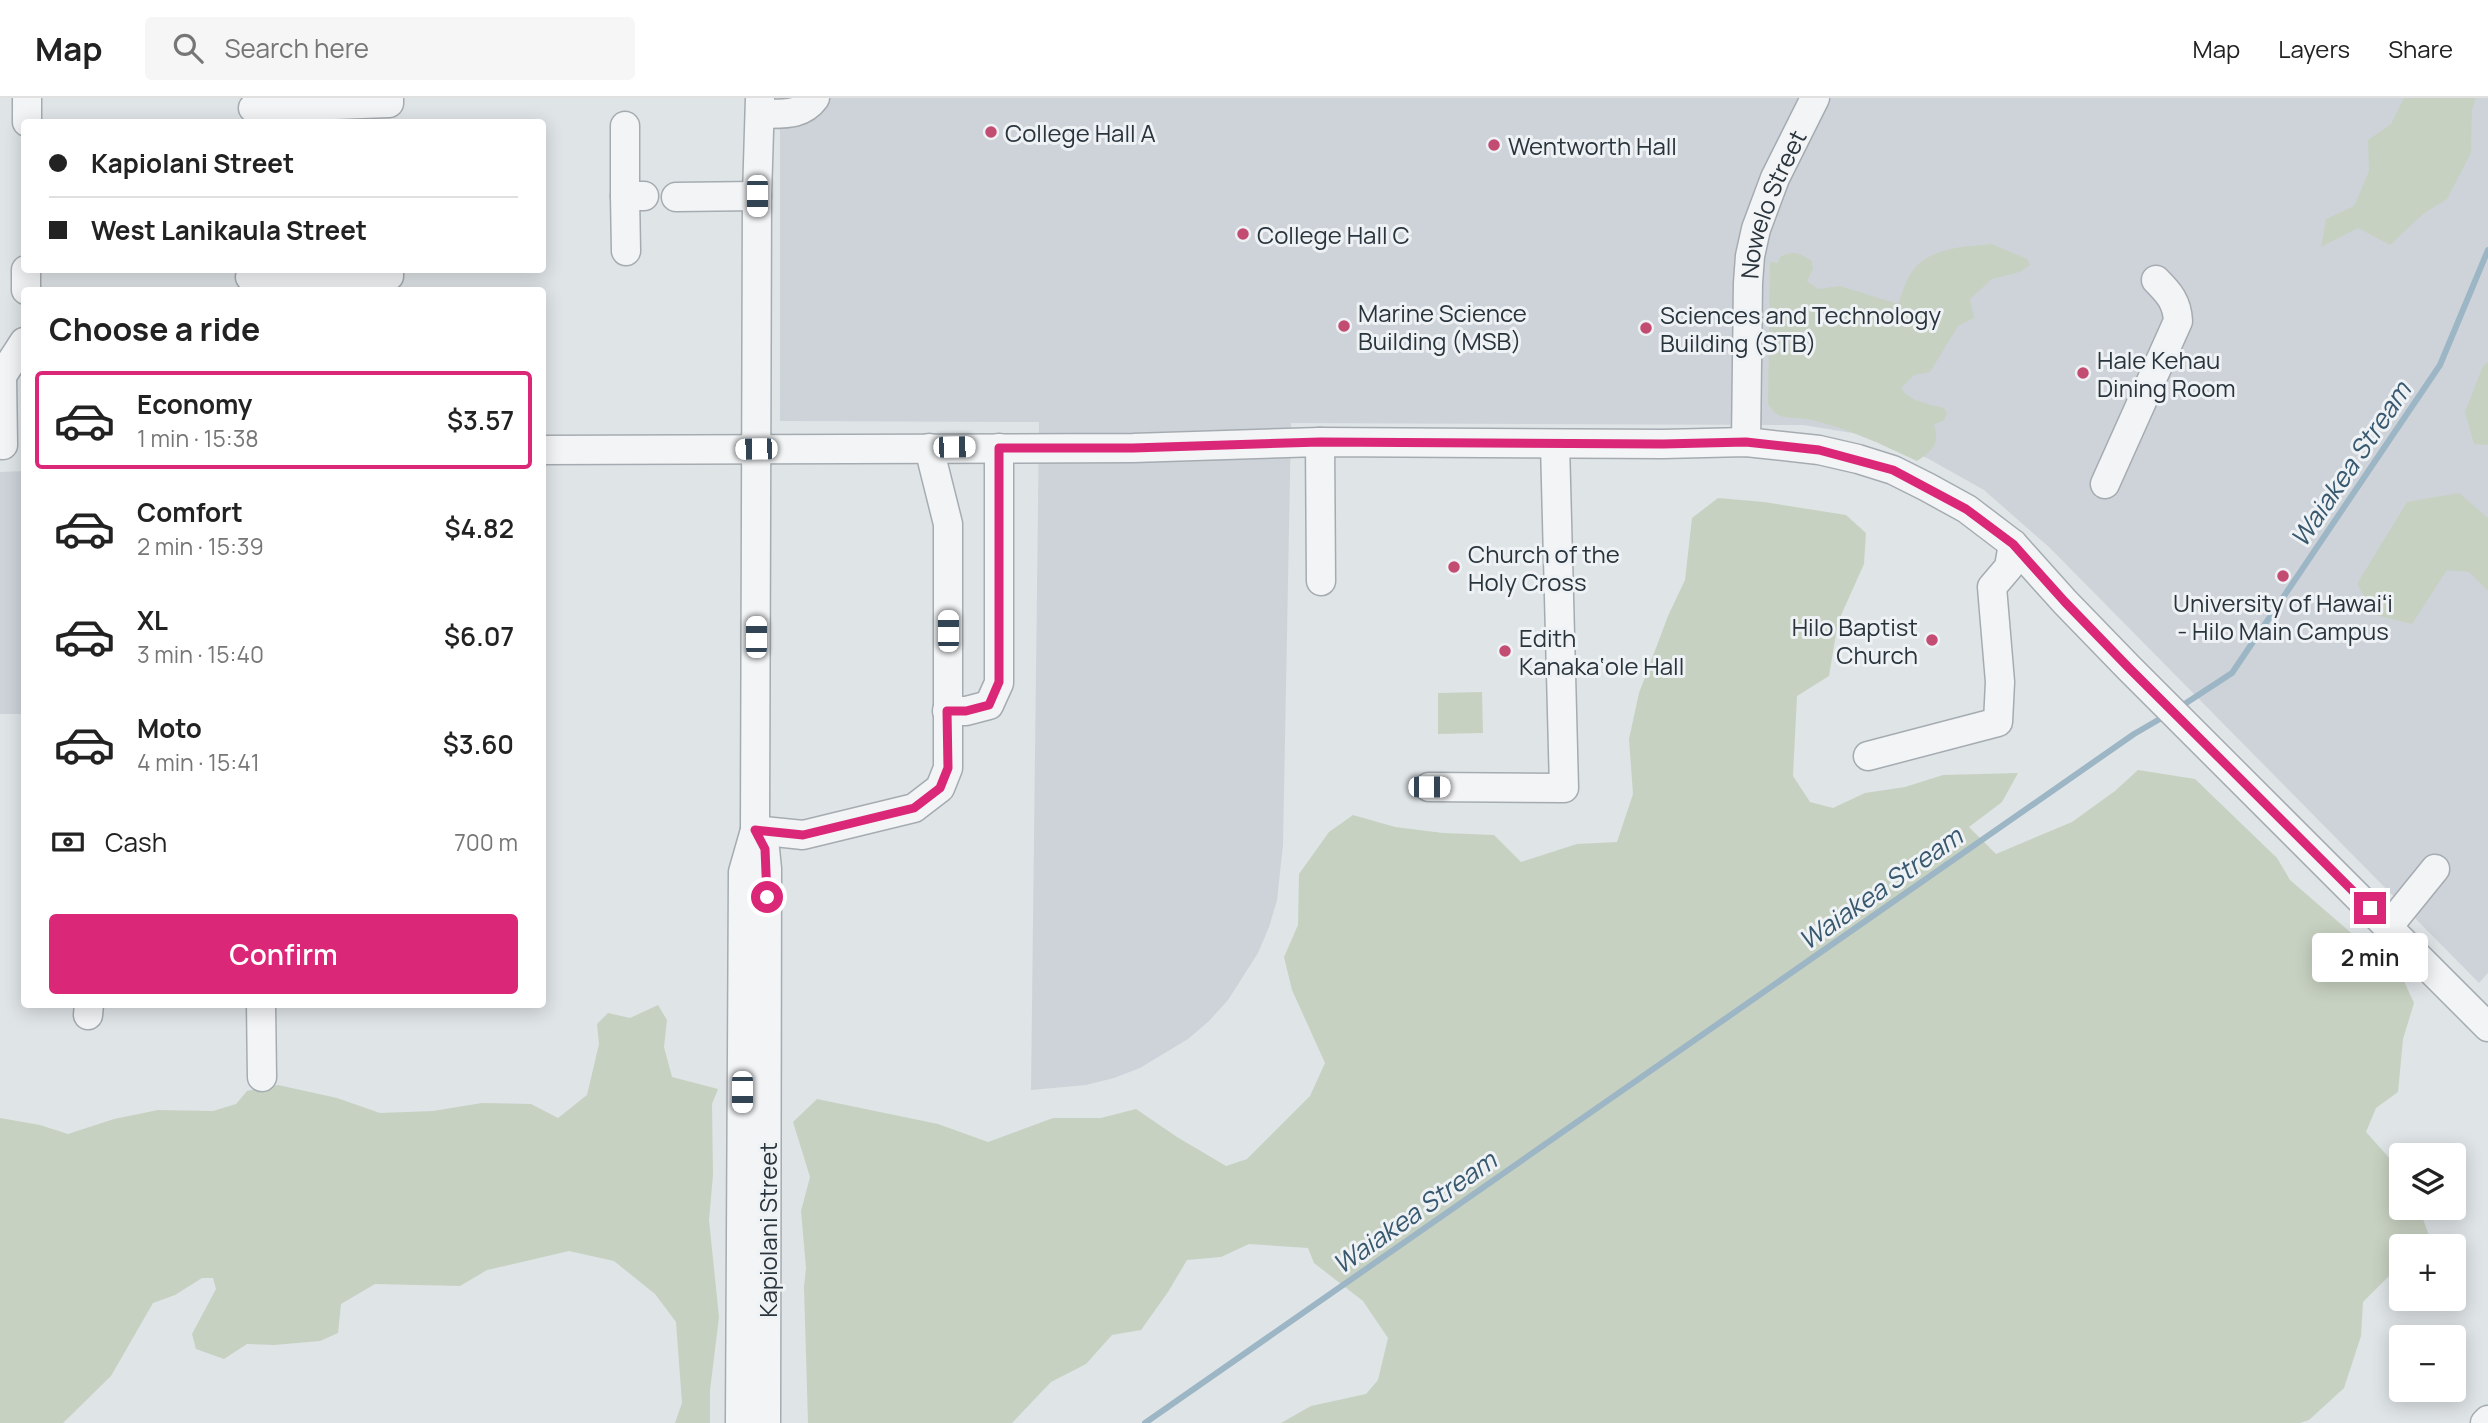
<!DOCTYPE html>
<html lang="en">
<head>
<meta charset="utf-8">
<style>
	:root { --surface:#fff; --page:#f6f6f6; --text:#222; --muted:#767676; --line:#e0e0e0; --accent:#db2777 }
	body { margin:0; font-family:Manrope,sans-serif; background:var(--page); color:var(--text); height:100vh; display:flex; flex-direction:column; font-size:26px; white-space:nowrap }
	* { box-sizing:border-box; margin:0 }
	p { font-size:23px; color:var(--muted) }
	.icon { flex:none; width:38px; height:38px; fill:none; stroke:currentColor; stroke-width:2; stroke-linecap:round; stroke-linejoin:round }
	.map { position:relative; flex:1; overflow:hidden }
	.details { position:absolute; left:21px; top:189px; width:525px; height:721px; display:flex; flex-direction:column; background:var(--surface); border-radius:7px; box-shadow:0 4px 18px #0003 }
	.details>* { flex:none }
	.hud { position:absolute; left:21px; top:21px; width:525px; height:154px; border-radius:7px; box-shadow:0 4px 18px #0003; display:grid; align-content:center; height:154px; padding:0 28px; background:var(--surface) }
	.fabs { position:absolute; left:2389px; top:1045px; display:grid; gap:14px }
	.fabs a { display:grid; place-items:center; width:77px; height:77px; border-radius:7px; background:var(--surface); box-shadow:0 4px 18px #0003; font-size:35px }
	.end { position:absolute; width:32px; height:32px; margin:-16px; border:9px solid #db2777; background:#fff; box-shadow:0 0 0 4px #fff }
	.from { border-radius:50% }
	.bubble { position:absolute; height:49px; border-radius:7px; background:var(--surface); box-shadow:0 4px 18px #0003; font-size:23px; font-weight:600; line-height:49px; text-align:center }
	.car { position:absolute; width:21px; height:42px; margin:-21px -10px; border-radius:9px; box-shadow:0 0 5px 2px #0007; background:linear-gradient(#fff 24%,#345 0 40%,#fff 0 76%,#345 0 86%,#fff 0) }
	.hud b { display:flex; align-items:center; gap:24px; height:66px; font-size:26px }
	.hud b+b { border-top:2px solid var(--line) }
	.hud i { width:18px; height:18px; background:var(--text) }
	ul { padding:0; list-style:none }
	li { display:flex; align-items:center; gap:21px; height:98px; margin:0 14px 10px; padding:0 14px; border:4px solid transparent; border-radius:7px }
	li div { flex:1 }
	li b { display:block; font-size:26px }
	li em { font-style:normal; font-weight:600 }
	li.active { border-color:var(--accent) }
	li>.icon { width:63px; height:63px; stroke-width:1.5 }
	h2 { padding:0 28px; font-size:32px; line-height:84px }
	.pay { display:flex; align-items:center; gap:18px; height:77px; padding:0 28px; font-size:26px }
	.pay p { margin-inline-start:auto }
	.primary-button { display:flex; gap:14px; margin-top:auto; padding:14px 28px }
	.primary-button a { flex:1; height:80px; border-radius:7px; background:var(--accent); color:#fff; font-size:28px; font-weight:600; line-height:80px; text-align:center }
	header { display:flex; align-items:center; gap:42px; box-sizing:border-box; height:98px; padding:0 35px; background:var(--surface); border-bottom:2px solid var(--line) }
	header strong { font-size:33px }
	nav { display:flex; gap:38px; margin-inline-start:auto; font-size:24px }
	.search { width:490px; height:63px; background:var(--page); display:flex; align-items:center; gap:18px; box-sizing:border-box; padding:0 24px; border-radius:7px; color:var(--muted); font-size:26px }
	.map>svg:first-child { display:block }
</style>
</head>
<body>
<header>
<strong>Map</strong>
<div class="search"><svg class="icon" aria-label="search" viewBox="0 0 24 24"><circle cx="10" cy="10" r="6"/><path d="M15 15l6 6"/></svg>Search here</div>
<nav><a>Map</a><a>Layers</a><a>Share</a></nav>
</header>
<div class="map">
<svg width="2488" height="1325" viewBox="0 0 2488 1325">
	<rect width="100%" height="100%" fill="#dfe4e7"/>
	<path fill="#ced3d9" d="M780,0H2488V875L2479,885L2050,450L1984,392L1927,360L1865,337L1803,327L1291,325L1283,747L1277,802L1269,829L1258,855L1228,902L1209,923L1188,941L1140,970L1114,980L1086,987L1031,992L1039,324L780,323Z
		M24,373V616H0V374Z"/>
	<path fill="#c7d1c1" d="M2404,0H2476L2472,12L2471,55L2447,101L2423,116L2390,147L2358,130L2321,149L2326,121L2354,108L2369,73L2368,42L2391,26Z
		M1992,146L2027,161L2030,167L2020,174L1992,181L1970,201L1974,220L1958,228L1930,274L1914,277L1901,290C1910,304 1929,306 1944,310L1947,316L1943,323L1934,326C1940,346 1933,352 1917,363C1881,346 1845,329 1807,321C1789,318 1779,324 1768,306L1770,164L1778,165L1780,159C1793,152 1800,155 1812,163L1813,171L1807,183L1818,191L1840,188L1898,206C1902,196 1905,184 1911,175C1929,149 1962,149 1992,146Z
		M2488,264V347L2474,346L2465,314L2483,268Z
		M2459,395L2488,420V493L2469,474L2447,472L2412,526L2375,517L2357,486L2407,404Z
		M1718,400L1764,404L1846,417L1866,435L1864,466L1838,524L1829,578L1797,598L1793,678L1810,704L1833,710L1865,695L1905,689L1943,677L2018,675L2002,704L1969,729L1996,756L2072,724L2115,693L2138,672L2195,681L2277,760L2290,782L2402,879L2414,905L2403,941L2398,994L2376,1010L2366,1034L2393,1064L2396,1090L2401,1095V1110H2415L2421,1116L2433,1148H2401V1172L2392,1175L2363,1204L2361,1238L2344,1290L2309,1322L2300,1325H1281L1311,1308L1366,1296L1378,1282L1388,1240L1363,1203L1314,1165L1308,1150L1249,1146L1221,1159L1187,1162L1168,1194L1141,1232L1112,1237L1086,1266L1051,1284L1012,1325H808L804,1189L806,1170L801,1113L810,1079L793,1024L817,1001L938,1026L988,1044L1053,1020H1101L1136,1011L1177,1039L1226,1068L1247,1061L1310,998L1325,965L1292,892L1284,859L1298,827L1299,776L1329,734L1353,717L1395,729L1443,735L1494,737L1521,764L1577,746L1617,744L1633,696L1629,641L1639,595L1668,518L1685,482L1692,420Z
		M1482,594L1483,635L1438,636V595Z
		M658,907L667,922L664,949L672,979L718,991L712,1006L713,1077L709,1122L719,1219L710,1292V1325H675L682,1305L676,1224L655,1196L614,1163L569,1153L487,1172L460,1188L375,1186L341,1206L338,1235L320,1243L274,1247L247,1246L224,1261L196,1251L192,1236L216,1191L213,1180H202L175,1197L153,1205L111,1278L63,1325H0V1020L40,1027L68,1036L114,1021L158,1012L213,1013L236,1006L247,993L278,987L337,1000L380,1015L433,1013L482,1005L531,1006L558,1020L587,997L599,946L597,926L608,915L630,920Z"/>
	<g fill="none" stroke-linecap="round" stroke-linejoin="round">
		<path stroke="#9db6c5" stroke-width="6" d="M2180,609L2232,575L2440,267L2488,152
			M1145,1325L2134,636L2165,618"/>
		<defs>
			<g id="minor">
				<path d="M253,10L389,5V0"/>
				<path d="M760,16C781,15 801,19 815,0"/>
				<path d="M27,24V0"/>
				<path d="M625,98V28"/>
				<path d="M676,99L757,98"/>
				<path d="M626,153L625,98H644"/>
				<path d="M250,179L389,178V172"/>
				<path d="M26,192V172"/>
				<path d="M1320,344L1321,483"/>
				<path id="s1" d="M1746,344L1748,185L1750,158L1756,131L1775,80L1815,0"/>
				<path d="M3,347L2,278L24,244"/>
				<path d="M542,352L1133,350L1320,344L1663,346L1746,344L1819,352L1858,361L1893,372L1927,389L1967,411L2013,446L2065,504L2129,570L2488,929"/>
				<path d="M2105,386L2178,223C2177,204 2169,195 2156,182"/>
				<path d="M947,613H966L989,607L999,585V350"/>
				<path d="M1868,658L1998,624L2000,584L1992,489L2009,469L2013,446"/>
				<path d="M1429,689L1564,690L1555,346"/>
				<path d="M755,732L765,751L767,771L766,1325"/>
				<path d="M755,732L803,737L914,710L940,690L948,670V426L929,350"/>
				<path d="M2388,829L2435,771"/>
				<path d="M261,906L262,979"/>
				<path d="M88,917L89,906"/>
				<path d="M740,1325L743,774L755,732L757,98L760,0"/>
				<path d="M2485,1325L2488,1322"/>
			</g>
		</defs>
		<use href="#minor" stroke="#a5acb1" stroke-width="31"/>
		<use href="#minor" stroke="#f2f4f6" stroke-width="28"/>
	</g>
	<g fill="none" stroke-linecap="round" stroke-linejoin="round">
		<path stroke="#db2777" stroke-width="9" d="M767,799L765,751L755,732L803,737L914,710L940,690L948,670L947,613H966L989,607L999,584V350H1133L1320,344L1663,346L1746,344L1819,352L1893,372L1966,411L2013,446L2065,504L2129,570L2370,810"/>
	</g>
	<g fill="#c34d72" stroke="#eff2f5" stroke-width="2.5">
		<circle cx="991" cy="34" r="7"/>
		<circle cx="1494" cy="47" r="7"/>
		<circle cx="1243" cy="136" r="7"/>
		<circle cx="1344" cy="228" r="7"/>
		<circle cx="1646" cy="230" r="7"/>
		<circle cx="2083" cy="275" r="7"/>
		<circle cx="1454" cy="469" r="7"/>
		<circle cx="2283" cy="478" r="7"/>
		<circle cx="1932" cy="542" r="7"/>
		<circle cx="1505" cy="553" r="7"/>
	</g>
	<g text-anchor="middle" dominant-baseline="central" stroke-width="6" stroke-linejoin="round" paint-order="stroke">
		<g font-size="24" fill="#29343d" stroke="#eff2f5" text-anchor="start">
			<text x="1005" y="34">College Hall A</text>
			<text x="1508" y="47">Wentworth Hall</text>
			<text x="1257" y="136">College Hall C</text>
			<text x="1358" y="214">Marine Science<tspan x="1358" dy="28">Building (MSB)</tspan></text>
			<text x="1660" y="216">Sciences and Technology<tspan x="1660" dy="28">Building (STB)</tspan></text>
			<text x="2097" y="261">Hale Kehau<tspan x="2097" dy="28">Dining Room</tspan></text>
			<text x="1468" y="455">Church of the<tspan x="1468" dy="28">Holy Cross</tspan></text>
			<text x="2283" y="504" text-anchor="middle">University of Hawaiʻi<tspan x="2283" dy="28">- Hilo Main Campus</tspan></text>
			<text x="1918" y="528" text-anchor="end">Hilo Baptist<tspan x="1918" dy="28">Church</tspan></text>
			<text x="1519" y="539">Edith<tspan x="1519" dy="28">Kanaka‘ole Hall</tspan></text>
		</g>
		<g font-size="24" fill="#29343d" stroke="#eff2f5">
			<text stroke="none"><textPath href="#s1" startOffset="242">Nowelo Street</textPath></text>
			<text transform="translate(767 1132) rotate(-90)">Kapiolani Street</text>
		</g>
		<g font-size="26" font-style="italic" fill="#37586e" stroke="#eff2f5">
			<text transform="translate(2350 366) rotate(-56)">Waiakea Stream</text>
			<text transform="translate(1880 790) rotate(-35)">Waiakea Stream</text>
			<text transform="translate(1414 1114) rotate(-35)">Waiakea Stream</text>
		</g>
	</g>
</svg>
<div class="fabs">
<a><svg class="icon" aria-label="layers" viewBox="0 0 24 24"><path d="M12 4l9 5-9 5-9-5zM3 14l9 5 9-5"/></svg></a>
<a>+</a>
<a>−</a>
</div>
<i class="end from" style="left:767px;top:799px"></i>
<i class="end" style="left:2370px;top:810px"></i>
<div class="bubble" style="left:2312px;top:835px;width:116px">2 min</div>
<i class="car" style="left:757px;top:98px;rotate:180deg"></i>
<i class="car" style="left:954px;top:349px;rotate:89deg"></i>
<i class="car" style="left:756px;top:351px;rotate:269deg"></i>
<i class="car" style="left:948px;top:533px;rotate:0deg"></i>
<i class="car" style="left:756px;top:539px;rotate:0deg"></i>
<i class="car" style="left:1429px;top:689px;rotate:90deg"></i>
<i class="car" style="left:742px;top:994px;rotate:180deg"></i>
<div class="hud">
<b><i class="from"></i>Kapiolani Street</b>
<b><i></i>West Lanikaula Street</b>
</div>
<section class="details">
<h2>Choose a ride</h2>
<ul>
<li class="active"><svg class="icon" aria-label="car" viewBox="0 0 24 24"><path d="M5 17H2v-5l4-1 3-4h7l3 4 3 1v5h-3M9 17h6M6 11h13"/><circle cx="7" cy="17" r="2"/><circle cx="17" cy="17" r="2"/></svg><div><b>Economy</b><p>1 min · 15:38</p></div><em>$3.57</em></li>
<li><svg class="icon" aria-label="car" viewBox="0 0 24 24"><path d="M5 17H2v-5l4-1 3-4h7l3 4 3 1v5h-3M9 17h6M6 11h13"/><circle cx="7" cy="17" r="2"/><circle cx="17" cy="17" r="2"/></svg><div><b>Comfort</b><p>2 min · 15:39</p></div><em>$4.82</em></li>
<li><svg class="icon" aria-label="car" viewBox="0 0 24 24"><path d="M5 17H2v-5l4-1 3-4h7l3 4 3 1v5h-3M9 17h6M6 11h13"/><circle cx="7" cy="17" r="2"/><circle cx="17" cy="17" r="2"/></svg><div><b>XL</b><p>3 min · 15:40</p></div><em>$6.07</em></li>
<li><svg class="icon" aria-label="car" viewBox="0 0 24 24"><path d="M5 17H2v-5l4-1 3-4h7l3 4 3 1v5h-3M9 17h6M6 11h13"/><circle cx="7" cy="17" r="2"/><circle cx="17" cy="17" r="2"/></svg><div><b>Moto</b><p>4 min · 15:41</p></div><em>$3.60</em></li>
</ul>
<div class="pay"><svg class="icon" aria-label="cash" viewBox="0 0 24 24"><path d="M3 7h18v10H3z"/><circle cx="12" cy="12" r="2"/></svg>Cash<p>700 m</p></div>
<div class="primary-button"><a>Confirm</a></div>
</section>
</div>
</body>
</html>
